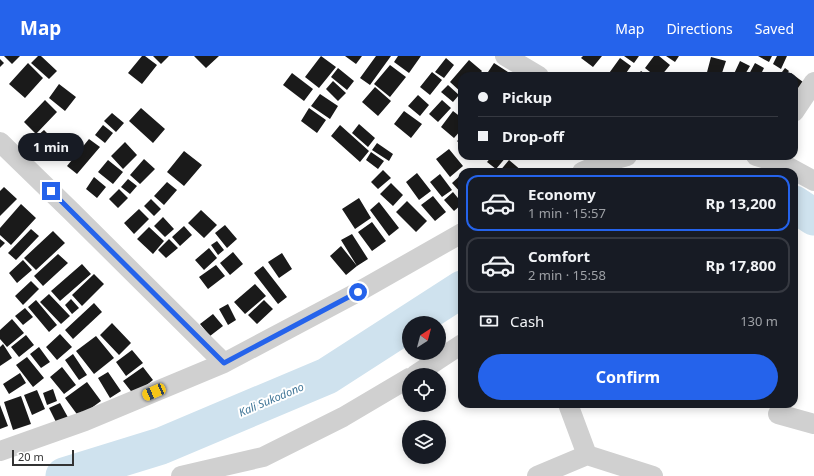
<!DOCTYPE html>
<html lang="en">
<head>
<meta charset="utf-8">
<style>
	:root { --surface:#171b24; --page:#20242c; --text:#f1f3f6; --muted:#9ea1a6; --line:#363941; --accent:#2563eb }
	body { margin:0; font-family:"Noto Sans",sans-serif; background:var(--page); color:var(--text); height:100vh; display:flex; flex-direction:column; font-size:15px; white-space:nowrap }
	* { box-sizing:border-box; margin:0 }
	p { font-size:13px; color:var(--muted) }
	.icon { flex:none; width:22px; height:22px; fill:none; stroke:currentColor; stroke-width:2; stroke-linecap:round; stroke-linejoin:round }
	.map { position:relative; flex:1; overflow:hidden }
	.details { position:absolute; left:458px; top:112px; width:340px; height:240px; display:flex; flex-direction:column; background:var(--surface); border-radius:12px; box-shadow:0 2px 10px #0003 }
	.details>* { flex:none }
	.hud { position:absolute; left:458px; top:16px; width:340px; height:88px; border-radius:12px; box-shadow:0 2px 10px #0003; display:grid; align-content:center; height:88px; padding:0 20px; background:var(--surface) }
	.needle { width:26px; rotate:36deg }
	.buttons { position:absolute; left:402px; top:260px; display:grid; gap:8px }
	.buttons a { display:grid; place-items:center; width:44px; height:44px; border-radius:50%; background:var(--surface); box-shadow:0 2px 10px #0003; font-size:20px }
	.scale { position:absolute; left:12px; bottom:10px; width:62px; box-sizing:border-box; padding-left:4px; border:2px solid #333; border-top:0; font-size:11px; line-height:14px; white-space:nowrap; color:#333; -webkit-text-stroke:3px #fff; paint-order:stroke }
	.end { position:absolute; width:18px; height:18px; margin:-9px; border:5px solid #2563eb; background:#fff; box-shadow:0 0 0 2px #fff }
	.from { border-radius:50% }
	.bubble { position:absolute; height:28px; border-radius:14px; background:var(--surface); box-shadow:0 2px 10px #0003; font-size:13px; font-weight:700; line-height:28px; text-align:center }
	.car { position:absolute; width:12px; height:24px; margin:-12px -6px; border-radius:5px; box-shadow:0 0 3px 1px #0007; background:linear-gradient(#f5c518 24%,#345 0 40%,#f5c518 0 76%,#345 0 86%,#f5c518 0) }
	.hud b { display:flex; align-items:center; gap:14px; height:38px; font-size:15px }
	.hud b+b { border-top:1px solid var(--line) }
	.hud i { width:10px; height:10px; background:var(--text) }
	ul { padding:7px 0 0; list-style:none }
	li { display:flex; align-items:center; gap:12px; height:56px; margin:0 8px 6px; padding:0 12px; border:2px solid var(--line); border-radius:12px }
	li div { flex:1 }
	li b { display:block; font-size:15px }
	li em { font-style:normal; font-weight:700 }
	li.current { border-color:var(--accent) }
	li>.icon { width:36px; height:36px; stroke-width:1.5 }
	.pay { display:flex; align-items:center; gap:10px; height:44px; padding:0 20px; font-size:15px }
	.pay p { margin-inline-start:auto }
	.primary-button { display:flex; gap:8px; margin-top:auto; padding:8px 20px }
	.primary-button a { flex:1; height:46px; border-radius:24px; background:var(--accent); color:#fff; font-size:16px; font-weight:700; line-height:46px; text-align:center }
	header { display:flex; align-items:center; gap:24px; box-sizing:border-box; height:56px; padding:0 20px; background:var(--accent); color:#fff }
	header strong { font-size:19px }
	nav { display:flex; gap:22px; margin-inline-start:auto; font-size:14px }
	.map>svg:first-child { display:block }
</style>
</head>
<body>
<header>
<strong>Map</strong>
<nav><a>Map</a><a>Directions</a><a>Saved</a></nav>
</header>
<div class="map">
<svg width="814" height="420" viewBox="0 0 814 420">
	<rect width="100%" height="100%" fill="#fff"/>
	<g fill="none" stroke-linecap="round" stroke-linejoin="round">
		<path stroke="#cfe2ee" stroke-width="37" d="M794,148L814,161
			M64,420L161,390L327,320L462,233"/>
	</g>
	<path fill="#1a1a1a" d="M4,0H20L12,8Z
		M38,0H41L57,15L49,23L31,7Z
		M142,0H145L157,9L142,28L128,17Z
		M153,0H169L161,8Z
		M194,0H219L206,12Z
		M321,0L336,11L319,32L305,21Z
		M345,0H362L356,8Z
		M376,0H391L370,29L360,22Z
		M398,0H421L409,17L394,6Z
		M583,0H602L593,11L581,2Z
		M624,0H639L634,7Z
		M654,0H659L670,9L661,20H655L645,12Z
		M666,0H679L675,6Z
		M758,0H772L769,6Z
		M777,0H787L781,13L773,8Z
		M711,1L726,5L721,20H706Z
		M446,2L454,9L444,22L435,16Z
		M620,2L631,10L624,20H607Z
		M0,3L4,7L0,11Z
		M469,4L482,15L478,20H462V37L450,26Z
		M740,5L750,10L744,20H733Z
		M28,7L43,22L25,42L9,28Z
		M494,7L508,16L505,20L486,19Z
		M755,7L764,12L760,20H748Z
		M390,9L406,21L390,41L374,28Z
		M338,12L354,25L347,34L331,21Z
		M785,12L789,15L785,20H779Z
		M641,15L648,20H637Z
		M432,16L442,24L430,39L420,31Z
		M292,17L313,33L304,45L283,29Z
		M791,17L803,26L794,38V20H789Z
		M333,25L346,37L338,45L326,33Z
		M59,28L76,41L65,55L49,42Z
		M448,29L459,39L453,46L441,36Z
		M375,31L391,45L378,60L362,46Z
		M320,38L338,50L330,63L311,50Z
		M418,39L429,49L420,60L408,50Z
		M45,44L57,56L36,78L24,66Z
		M442,44L451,52L438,66L429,58Z
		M141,52L165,73L153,87L129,65Z
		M309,52L326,64L317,77L301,65Z
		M404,55L422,68L411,82L394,68Z
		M453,55L462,62V73L454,82L441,71Z
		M112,57L124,67L116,76L104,65Z
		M359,68L375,82L368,91L352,77Z
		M103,69L113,77L105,87L95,79Z
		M340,69L369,95L360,106L331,80Z
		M44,74L53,83L38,97L28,88Z
		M462,81V90L457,85Z
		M89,83L100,91L77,118L67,110Z
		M125,86L137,99L123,113L111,100Z
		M377,87L393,98L389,105L372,94Z
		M449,93L463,110L450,121L436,103Z
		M184,95L202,109L184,130L167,116Z
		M371,96L384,105L378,113L366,104Z
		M492,100H507L496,113L487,106Z
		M144,103L155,113L140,128L130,119Z
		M108,104L123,116L113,128L98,116Z
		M509,104L522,115L521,116H499Z
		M383,114L391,122L378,133L371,126Z
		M417,117L431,135L419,144L406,126Z
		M440,118L452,134L442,141L430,126Z
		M462,118V138L452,127Z
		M94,121L106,131L97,142L86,133Z
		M128,123L137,130L130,138L121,131Z
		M167,126L177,134L164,149L154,140Z
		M391,127L403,139L393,150L380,138Z
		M4,131L17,143L0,160V135Z
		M119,133L128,142L118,152L109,143Z
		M453,136L462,147V148L454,155L444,144Z
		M433,140L446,156L435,165L421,149Z
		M359,142L371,162L355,173L342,153Z
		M151,143L161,153L154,160L144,150Z
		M407,145L427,165L416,176L396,156Z
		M379,146L399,172L389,180L370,154Z
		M21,148L36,162L11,189L0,179V172Z
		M139,153L149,163L134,178L124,167Z
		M201,154L217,169L204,182L188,167Z
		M163,161L174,173L165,181L154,170Z
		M372,166L386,185L372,195L358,176Z
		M225,169L237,183L227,192L215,177Z
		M184,170L192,179L180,190L172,181Z
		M149,171L164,185L153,198L137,183Z
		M31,173L39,180L16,204L8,197Z
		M53,175L65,187L36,214L24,202Z
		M352,178L368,203L357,210L341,184Z
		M0,183L5,187L0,192Z
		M169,183L178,192L166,202L158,194Z
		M217,185L224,194L218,199L211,189Z
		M341,190L357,210L346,219L330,200Z
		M209,192L217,202L204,214L195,204Z
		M233,196L243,208L230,219L220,207Z
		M282,197L292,213L279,222L268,206Z
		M58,198L68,207L43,230L34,220Z
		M23,204L32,214L17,227L9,217Z
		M82,208L91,218L60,245L51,235Z
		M216,209L225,220L208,233L199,221Z
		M263,210L287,241L278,248L254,217Z
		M94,218L104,228L82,250L72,239Z
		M31,225L39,233L23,249L15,240Z
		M255,228L266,240L245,258L234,246Z
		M49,238L70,260L61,268L40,246Z
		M71,243L79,252L72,258L65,249Z
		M36,244L57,269L49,276L28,251Z
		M264,244L273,253L257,268L248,259Z
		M94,247L102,256L73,283L65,274Z
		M228,248L236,264L228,269L219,253Z
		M25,252L33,261L23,269L15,260Z
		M213,258L223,270L210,280L200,268Z
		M12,263L24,277L7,291L0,283V274Z
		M112,267L131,287L119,299L100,279Z
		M60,278L72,291L57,304L46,291Z
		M26,279L34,289L19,301L11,291Z
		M96,280L114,302L94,318L76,295Z
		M3,288L12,302L0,310V291Z
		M39,291L50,306L41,312L30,298Z
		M132,294L143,307L126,320L116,306Z
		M73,298L87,319L79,324L65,304Z
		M27,301L44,322L33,331L16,309Z
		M62,311L76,329L64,338L50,321Z
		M143,311L153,324L134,339L123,325Z
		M108,316L121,335L110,342L98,322Z
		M20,317L26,327L9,338L3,328Z
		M87,326L101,345L79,361L65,342Z
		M53,333L57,345L47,349L43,337Z
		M37,334L45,353L32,359L24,339Z
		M21,340L31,368L13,374L4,346Z
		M60,347L70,365L58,370L49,352Z
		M0,349L8,370L0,373Z"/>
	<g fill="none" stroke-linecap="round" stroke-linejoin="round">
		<path stroke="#d0d0d0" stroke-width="20" d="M505,0L539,20
			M794,56L814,26
			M0,86L71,155L224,307
			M756,100L783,108L814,125
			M582,116L605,106L627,100
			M415,319L462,288
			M568,348L587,399
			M778,358L814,368
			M0,395L85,365L224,307L358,236L462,177
			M181,420L263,401L343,361L409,322
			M537,420L587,399L653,420"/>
	</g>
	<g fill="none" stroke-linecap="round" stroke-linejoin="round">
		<path stroke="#2563eb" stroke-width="5" d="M51,135L224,307L358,236"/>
	</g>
	<g text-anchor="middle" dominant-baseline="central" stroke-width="4" stroke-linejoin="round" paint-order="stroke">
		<g font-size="11" font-style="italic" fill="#3f7597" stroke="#fff">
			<text transform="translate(271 343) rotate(-23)">Kali Sukodono</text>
		</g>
	</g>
</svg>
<div class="buttons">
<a><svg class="needle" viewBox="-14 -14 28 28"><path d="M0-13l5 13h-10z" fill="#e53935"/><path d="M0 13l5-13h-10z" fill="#9ea1a6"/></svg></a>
<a><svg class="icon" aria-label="locate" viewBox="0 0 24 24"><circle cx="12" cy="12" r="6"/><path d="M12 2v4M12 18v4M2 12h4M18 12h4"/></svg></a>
<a><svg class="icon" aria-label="layers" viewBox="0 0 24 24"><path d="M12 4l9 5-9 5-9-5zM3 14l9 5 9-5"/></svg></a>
</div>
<div class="scale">20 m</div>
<i class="end from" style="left:358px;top:236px"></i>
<i class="end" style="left:51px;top:135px"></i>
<div class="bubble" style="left:18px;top:77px;width:66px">1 min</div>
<i class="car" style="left:154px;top:336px;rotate:247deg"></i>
<div class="hud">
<b><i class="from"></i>Pickup</b>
<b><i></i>Drop-off</b>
</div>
<section class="details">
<ul>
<li class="current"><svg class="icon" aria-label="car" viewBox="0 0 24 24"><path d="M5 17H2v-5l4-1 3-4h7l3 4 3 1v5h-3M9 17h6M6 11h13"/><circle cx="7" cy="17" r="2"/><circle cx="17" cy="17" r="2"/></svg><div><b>Economy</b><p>1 min · 15:57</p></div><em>Rp 13,200</em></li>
<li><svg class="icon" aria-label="car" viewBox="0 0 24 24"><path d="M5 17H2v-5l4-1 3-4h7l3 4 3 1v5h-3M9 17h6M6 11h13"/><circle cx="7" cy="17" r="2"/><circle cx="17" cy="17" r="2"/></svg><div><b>Comfort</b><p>2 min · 15:58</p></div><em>Rp 17,800</em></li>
</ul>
<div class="pay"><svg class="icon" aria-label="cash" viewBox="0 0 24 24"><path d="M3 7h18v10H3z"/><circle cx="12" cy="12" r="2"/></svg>Cash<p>130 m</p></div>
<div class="primary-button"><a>Confirm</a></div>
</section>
</div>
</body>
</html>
